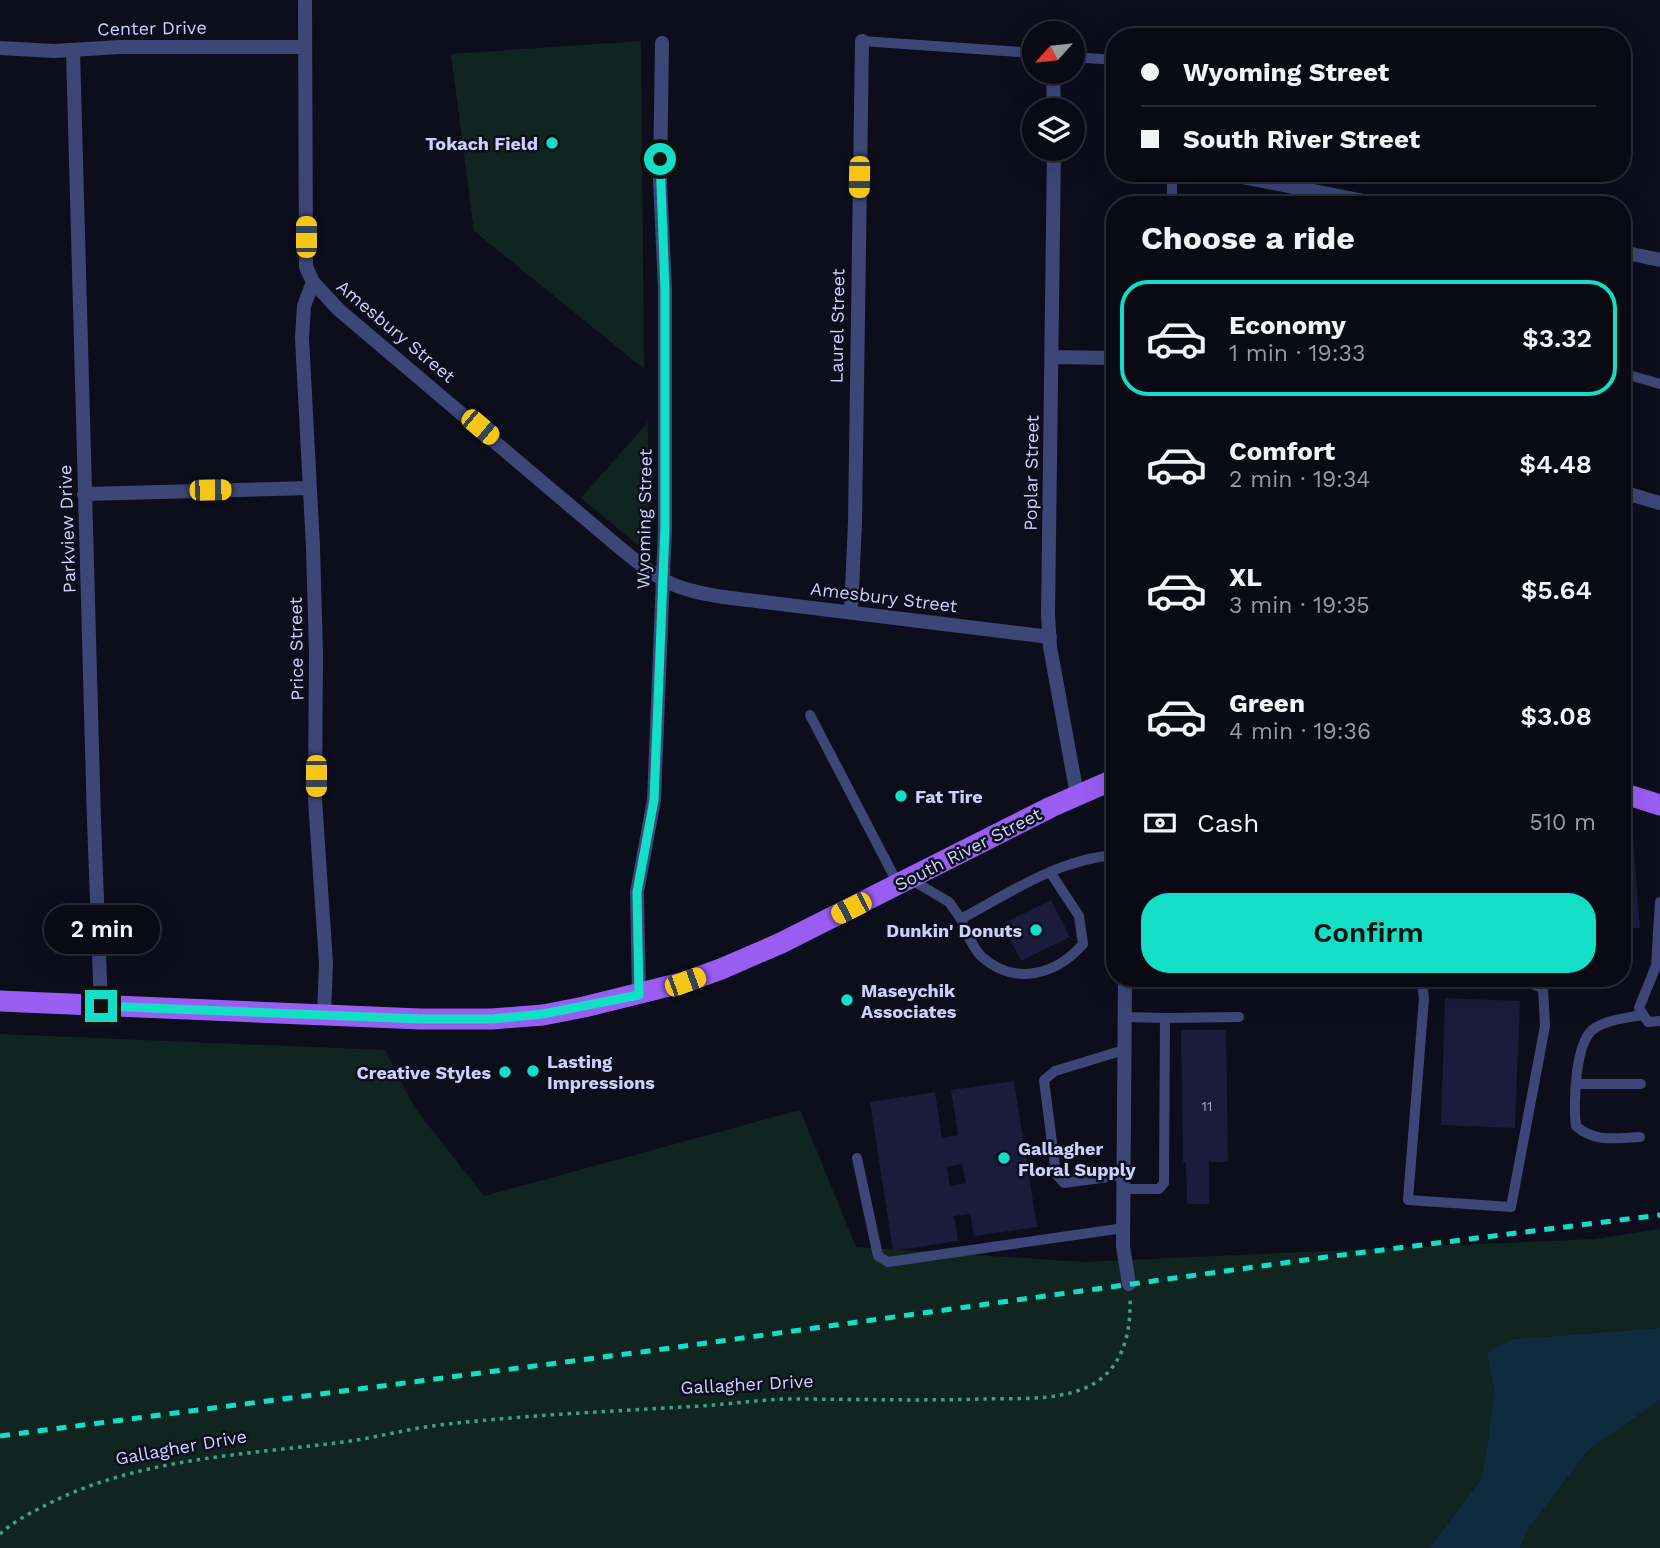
<!DOCTYPE html>
<html lang="en">
<head>
<meta charset="utf-8">
<style>
	:root { --surface:#0a0a15; --page:#181822; --text:#f1f3f6; --muted:#999aa0; --line:#2a2b34; --accent:#13dfc7 }
	body { margin:0; font-family:"Work Sans",sans-serif; background:var(--page); color:var(--text); height:100vh; display:flex; flex-direction:column; font-size:26px; white-space:nowrap }
	* { box-sizing:border-box; margin:0 }
	p { font-size:23px; color:var(--muted) }
	.icon { flex:none; width:38px; height:38px; fill:none; stroke:currentColor; stroke-width:2; stroke-linecap:round; stroke-linejoin:round }
	.map { position:relative; flex:1; overflow:hidden }
	.sheet { position:absolute; left:1106px; top:196px; width:525px; height:791px; display:flex; flex-direction:column; background:var(--surface); border-radius:28px; box-shadow:0 7px 28px #0002,0 0 0 2px var(--line) }
	.sheet>* { flex:none }
	.guide { position:absolute; left:1106px; top:28px; width:525px; height:154px; border-radius:28px; box-shadow:0 7px 28px #0002,0 0 0 2px var(--line); display:grid; align-content:center; height:154px; padding:0 35px; background:var(--surface) }
	.needle { width:46px; rotate:243deg }
	.controls { position:absolute; left:1022px; top:21px; display:grid; gap:14px }
	.controls a { display:grid; place-items:center; width:63px; height:63px; border-radius:50%; background:var(--surface); box-shadow:0 7px 28px #0002,0 0 0 2px var(--line); font-size:35px }
	.end { position:absolute; width:32px; height:32px; margin:-16px; border:9px solid #13dfc7; background:#111; box-shadow:0 0 0 4px #111 }
	.from { border-radius:50% }
	.bubble { position:absolute; height:49px; border-radius:24px; background:var(--surface); box-shadow:0 7px 28px #0002,0 0 0 2px var(--line); font-size:23px; font-weight:600; line-height:49px; text-align:center }
	.car { position:absolute; width:21px; height:42px; margin:-21px -10px; border-radius:9px; box-shadow:0 0 5px 2px #0007; background:linear-gradient(#f5c518 24%,#345 0 40%,#f5c518 0 76%,#345 0 86%,#f5c518 0) }
	.guide b { display:flex; align-items:center; gap:24px; height:66px; font-size:26px }
	.guide b+b { border-top:2px solid var(--line) }
	.guide i { width:18px; height:18px; background:var(--text) }
	ul { padding:0; list-style:none }
	li { display:flex; align-items:center; gap:21px; height:116px; margin:0 14px 10px; padding:0 21px; border:4px solid transparent; border-radius:28px }
	li div { flex:1 }
	li b { display:block; font-size:26px }
	li em { font-style:normal; font-weight:600 }
	li.on { border-color:var(--accent) }
	li>.icon { width:63px; height:63px; stroke-width:1.5 }
	h2 { padding:0 35px; font-size:32px; line-height:84px }
	.pay { display:flex; align-items:center; gap:18px; height:77px; padding:0 35px; font-size:26px }
	.pay p { margin-inline-start:auto }
	.primary-button { display:flex; gap:14px; margin-top:auto; padding:14px 35px }
	.primary-button a { flex:1; height:80px; border-radius:28px; background:var(--accent); color:#111; font-size:28px; font-weight:600; line-height:80px; text-align:center }
	.map>svg:first-child { display:block }
</style>
</head>
<body>
<div class="map">
<svg width="1660" height="1548" viewBox="0 0 1660 1548">
	<rect width="100%" height="100%" fill="#0d0e1c"/>
	<path fill="#112520" d="M641,41L644,369L474,231L451,54Z
		M648,422L649,554L581,498Z
		M0,1034L385,1050L414,1107L484,1196L800,1110L856,1247L1083,1262L1595,1239L1660,1229V1328L1513,1339L1487,1354L1494,1389L1488,1440L1481,1479L1430,1548H0Z
		M1660,1400V1548H1520L1528,1529L1589,1450Z"/>
	<path fill="#0f2b3d" d="M1660,1328V1400L1589,1450L1528,1529L1520,1548H1430L1481,1479L1488,1440L1494,1389L1487,1354L1493,1348L1513,1339Z"/>
	<path fill="#1b1b3b" fill-rule="evenodd" d="M1622,839H1633L1640,928L1622,929Z
		M1051,900L1070,937L1021,961L1002,924Z
		M1445,998L1520,1001L1515,1128L1441,1125Z
		M1181,1030H1226L1228,1162H1209V1204H1187L1186,1162H1183Z
		M1014,1081L1037,1227L974,1236L970,1214L954,1216L958,1241L893,1251L870,1102L935,1092L942,1138L958,1135L951,1090ZM962,1164L966,1183L950,1186L947,1167Z"/>
	<g fill="none" stroke-linecap="round" stroke-linejoin="round">
		<path stroke="#37a485" stroke-width="3.5" stroke-dasharray="3.5 5" stroke-linecap="butt" d="M0,1534C13,1522 30,1513 46,1505C137,1458 244,1455 343,1442C375,1438 407,1429 439,1425C526,1415 614,1411 701,1406C729,1404 758,1400 786,1399C851,1399 916,1401 981,1399C1017,1398 1063,1402 1095,1383C1125,1364 1131,1329 1130,1297"/>
		<path stroke="#3c4777" stroke-width="10" d="M862,41L1034,53
			M1073,57L1115,60
			M1172,205V173
			M1622,373L1660,384
			M810,715L898,884
			M910,879L949,902L961,919C1009,893 1059,859 1115,855
			M1660,902L1656,966L1639,1008L1648,1022L1660,1021
			M961,919C966,931 972,947 982,957C1015,986 1056,975 1083,944L1079,916L1050,872
			M1421,978L1424,998L1408,1200L1511,1207L1545,1026L1543,988L1515,978
			M1165,1018L1239,1017
			M1577,1084H1641
			M1640,1137C1616,1138 1595,1143 1576,1126C1573,1105 1575,1039 1595,1028C1609,1019 1627,1018 1642,1015
			M857,1158L878,1256L888,1262L1124,1228
			M1124,1175L1064,1183L1056,1174L1044,1080L1055,1071L1124,1050
			M1124,1189H1159L1164,1183L1165,1018L1125,1017"/>
		<path stroke="#3c4777" stroke-width="14" d="M305,0L306,267L313,282L339,310L620,548C664,584 675,590 731,598L1050,637
			M0,48L54,51L120,47H304
			M73,51L94,821L101,1006
			M1053,72L1054,110
			M1054,149L1048,615L1050,647L1077,795
			M1222,173L1384,205
			M1622,252L1660,260
			M313,282L304,306L302,338L313,547L316,653L315,800L326,963L324,1016
			M1051,357L1115,358
			M1622,492L1660,503
			M84,494L309,488
			M851,612L855,522L862,41
			M1125,978L1123,1246L1129,1284
			M639,995L637,892L654,800L665,528V289L660,181L662,43"/>
		<path stroke="#995df1" stroke-width="21" d="M1622,793L1660,805
			M0,1001L420,1019H492L543,1015L584,1007L685,982L721,969L781,943L1051,807L1115,779"/>
		<path stroke="#13dfc7" stroke-width="5" stroke-dasharray="10 9" stroke-linecap="butt" d="M0,1436L649,1351L1334,1256L1660,1215"/>
	</g>
	<g fill="none" stroke-linecap="round" stroke-linejoin="round">
		<path stroke="#13dfc7" stroke-width="9" d="M101,1006L420,1019H492L543,1014L639,995L637,892L654,800L665,528V289L660,159"/>
	</g>
	<g fill="#13dfc7" stroke="#0d0e1c" stroke-width="2.5">
		<circle cx="552" cy="143" r="7"/>
		<circle cx="901" cy="796" r="7"/>
		<circle cx="1036" cy="930" r="7"/>
		<circle cx="847" cy="1000" r="7"/>
		<circle cx="533" cy="1071" r="7"/>
		<circle cx="505" cy="1072" r="7"/>
		<circle cx="1004" cy="1158" r="7"/>
	</g>
	<g text-anchor="middle" dominant-baseline="central" stroke-width="5" stroke-linejoin="round" paint-order="stroke">
		<g font-size="14" fill="#a0a4cb">
			<text x="1207" y="1106">11</text>
		</g>
		<g font-size="18" fill="#ccd1fb" stroke="#0d0e1c">
			<text transform="translate(152 28) rotate(-1)">Center Drive</text>
			<text transform="translate(837 326) rotate(-89)">Laurel Street</text>
			<text transform="translate(396 331) rotate(40)">Amesbury Street</text>
			<text transform="translate(1031 473) rotate(-89)">Poplar Street</text>
			<text transform="translate(644 519) rotate(-89)">Wyoming Street</text>
			<text transform="translate(67 529) rotate(-92)">Parkview Drive</text>
			<text transform="translate(884 597) rotate(7)">Amesbury Street</text>
			<text transform="translate(296 649) rotate(-91)">Price Street</text>
			<text transform="translate(968 849) rotate(-27)">South River Street</text>
			<text transform="translate(747 1384) rotate(-3)">Gallagher Drive</text>
			<text transform="translate(181 1447) rotate(-10)">Gallagher Drive</text>
		</g>
		<g font-size="18" font-weight="bold" fill="#ccd1fb" stroke="#0d0e1c" text-anchor="start">
			<text x="538" y="143" text-anchor="end">Tokach Field</text>
			<text x="915" y="796">Fat Tire</text>
			<text x="1022" y="930" text-anchor="end">Dunkin' Donuts</text>
			<text x="861" y="990">Maseychik<tspan x="861" dy="21">Associates</tspan></text>
			<text x="547" y="1061">Lasting<tspan x="547" dy="21">Impressions</tspan></text>
			<text x="491" y="1072" text-anchor="end">Creative Styles</text>
			<text x="1018" y="1148">Gallagher<tspan x="1018" dy="21">Floral Supply</tspan></text>
		</g>
	</g>
</svg>
<div class="controls">
<a><svg class="needle" viewBox="-14 -14 28 28"><path d="M0-13l5 13h-10z" fill="#e53935"/><path d="M0 13l5-13h-10z" fill="#999aa0"/></svg></a>
<a><svg class="icon" aria-label="layers" viewBox="0 0 24 24"><path d="M12 4l9 5-9 5-9-5zM3 14l9 5 9-5"/></svg></a>
</div>
<i class="end from" style="left:660px;top:159px"></i>
<i class="end" style="left:101px;top:1006px"></i>
<div class="bubble" style="left:44px;top:905px;width:116px">2 min</div>
<i class="car" style="left:859px;top:177px;rotate:181deg"></i>
<i class="car" style="left:306px;top:237px;rotate:0deg"></i>
<i class="car" style="left:480px;top:427px;rotate:130deg"></i>
<i class="car" style="left:210px;top:490px;rotate:89deg"></i>
<i class="car" style="left:316px;top:776px;rotate:180deg"></i>
<i class="car" style="left:851px;top:908px;rotate:243deg"></i>
<i class="car" style="left:685px;top:982px;rotate:70deg"></i>
<div class="guide">
<b><i class="from"></i>Wyoming Street</b>
<b><i></i>South River Street</b>
</div>
<section class="sheet">
<h2>Choose a ride</h2>
<ul>
<li class="on"><svg class="icon" aria-label="car" viewBox="0 0 24 24"><path d="M5 17H2v-5l4-1 3-4h7l3 4 3 1v5h-3M9 17h6M6 11h13"/><circle cx="7" cy="17" r="2"/><circle cx="17" cy="17" r="2"/></svg><div><b>Economy</b><p>1 min · 19:33</p></div><em>$3.32</em></li>
<li><svg class="icon" aria-label="car" viewBox="0 0 24 24"><path d="M5 17H2v-5l4-1 3-4h7l3 4 3 1v5h-3M9 17h6M6 11h13"/><circle cx="7" cy="17" r="2"/><circle cx="17" cy="17" r="2"/></svg><div><b>Comfort</b><p>2 min · 19:34</p></div><em>$4.48</em></li>
<li><svg class="icon" aria-label="car" viewBox="0 0 24 24"><path d="M5 17H2v-5l4-1 3-4h7l3 4 3 1v5h-3M9 17h6M6 11h13"/><circle cx="7" cy="17" r="2"/><circle cx="17" cy="17" r="2"/></svg><div><b>XL</b><p>3 min · 19:35</p></div><em>$5.64</em></li>
<li><svg class="icon" aria-label="car" viewBox="0 0 24 24"><path d="M5 17H2v-5l4-1 3-4h7l3 4 3 1v5h-3M9 17h6M6 11h13"/><circle cx="7" cy="17" r="2"/><circle cx="17" cy="17" r="2"/></svg><div><b>Green</b><p>4 min · 19:36</p></div><em>$3.08</em></li>
</ul>
<div class="pay"><svg class="icon" aria-label="cash" viewBox="0 0 24 24"><path d="M3 7h18v10H3z"/><circle cx="12" cy="12" r="2"/></svg>Cash<p>510 m</p></div>
<div class="primary-button"><a>Confirm</a></div>
</section>
</div>
</body>
</html>
